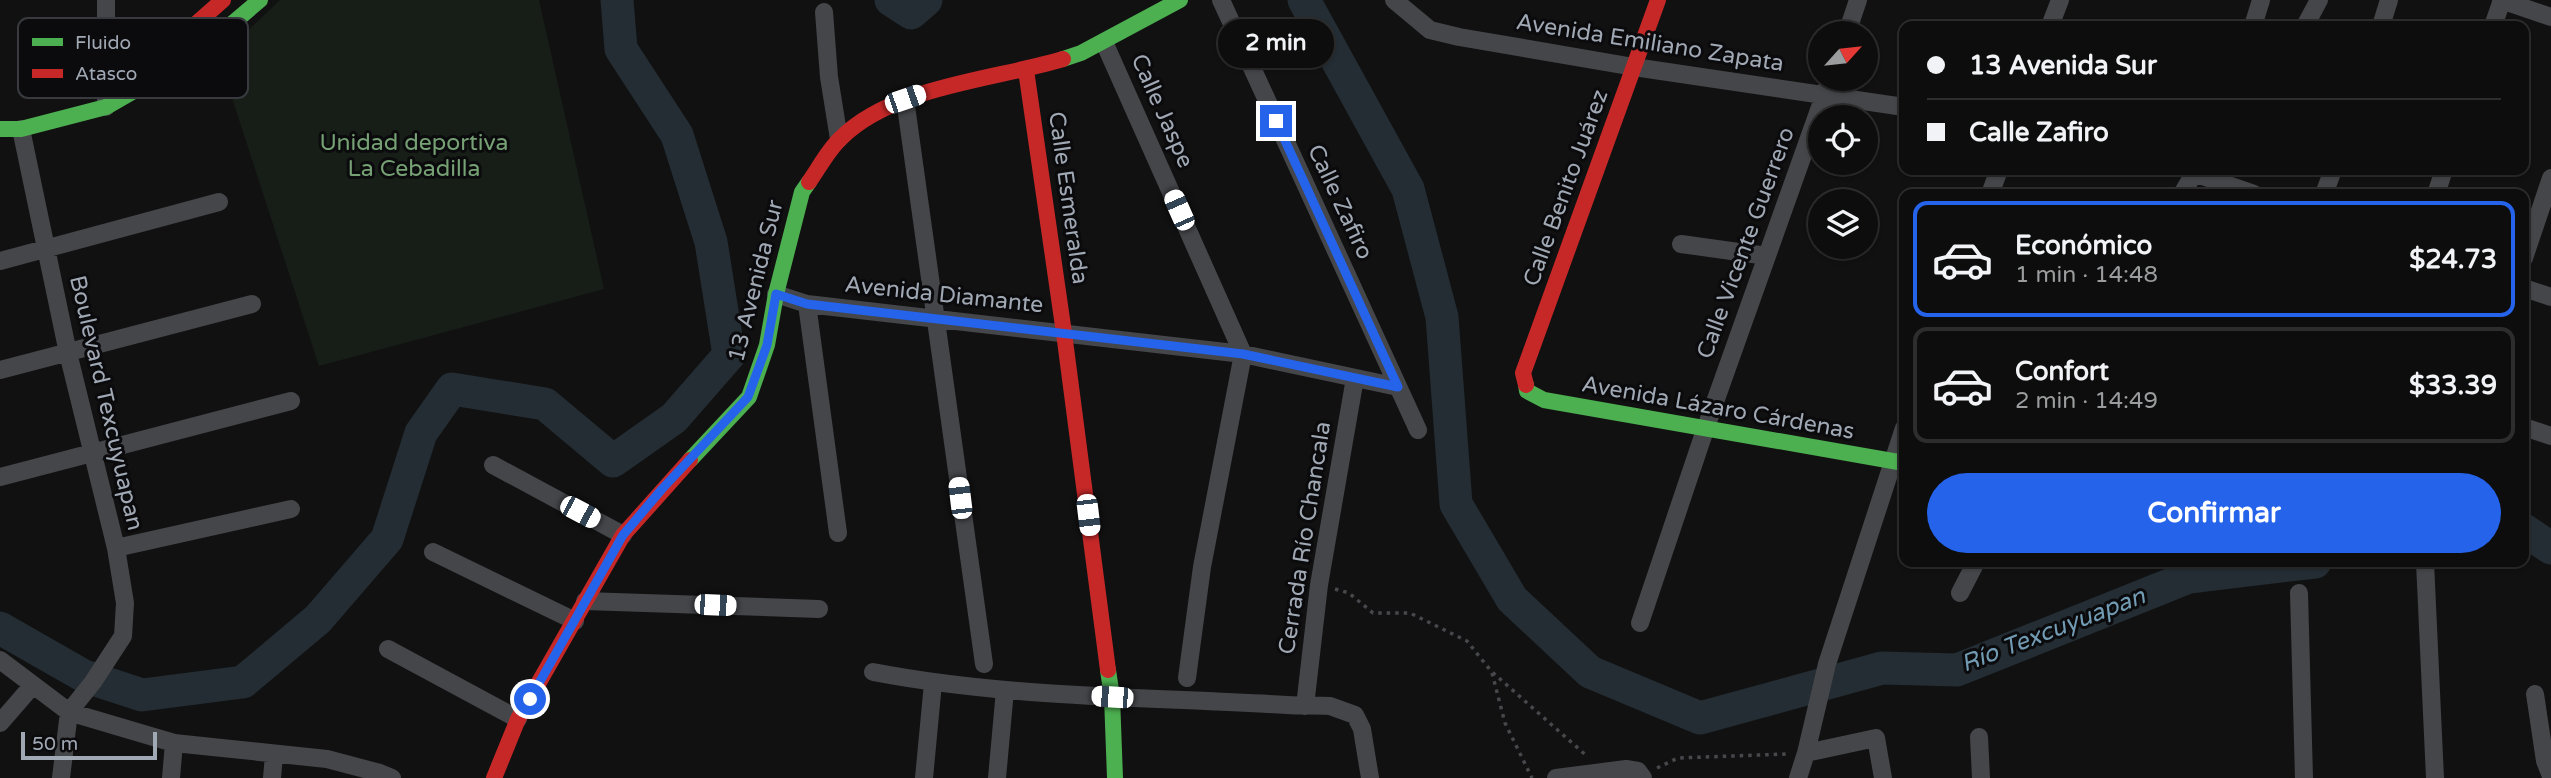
<!DOCTYPE html>
<html lang="es">
<head>
<meta charset="utf-8">
<style>
	:root { --surface:#0d0d0d; --page:#1b1b1b; --text:#f1f3f6; --muted:#9a9c9d; --line:#2d2d2e; --accent:#2563eb }
	body { margin:0; font-family:"Varela Round",sans-serif; background:var(--page); color:var(--text); height:100vh; display:flex; flex-direction:column; font-size:26px; white-space:nowrap }
	* { box-sizing:border-box; margin:0 }
	p { font-size:23px; color:var(--muted) }
	.icon { flex:none; width:38px; height:38px; fill:none; stroke:currentColor; stroke-width:2; stroke-linecap:round; stroke-linejoin:round }
	.map { position:relative; flex:1; overflow:hidden }
	.sheet { position:absolute; left:1899px; top:189px; width:630px; height:378px; display:flex; flex-direction:column; background:var(--surface); border-radius:14px; box-shadow:0 2px 5px #0004,0 0 0 2px var(--line) }
	.sheet>* { flex:none }
	.banner { position:absolute; left:1899px; top:21px; width:630px; height:154px; border-radius:14px; box-shadow:0 2px 5px #0004,0 0 0 2px var(--line); display:grid; align-content:center; height:154px; padding:0 28px; background:var(--surface) }
	.needle { width:46px; rotate:63deg }
	.tools { position:absolute; left:1808px; top:21px; display:grid; gap:14px }
	.tools a { display:grid; place-items:center; width:70px; height:70px; border-radius:50%; background:var(--surface); box-shadow:0 2px 5px #0004,0 0 0 2px var(--line); font-size:35px }
	.scale { position:absolute; left:21px; bottom:18px; width:136px; box-sizing:border-box; padding-left:7px; border:4px solid #a0a8b4; border-top:0; font-size:19px; line-height:24px; white-space:nowrap; color:#a0a8b4; -webkit-text-stroke:5px #0b0b0d; paint-order:stroke }
	.end { position:absolute; width:32px; height:32px; margin:-16px; border:9px solid #2563eb; background:#fff; box-shadow:0 0 0 4px #fff }
	.from { border-radius:50% }
	.bubble { position:absolute; height:49px; border-radius:24px; background:var(--surface); box-shadow:0 2px 5px #0004,0 0 0 2px var(--line); font-size:23px; font-weight:800; line-height:49px; text-align:center }
	.car { position:absolute; width:21px; height:42px; margin:-21px -10px; border-radius:9px; box-shadow:0 0 5px 2px #0007; background:linear-gradient(#fff 24%,#345 0 40%,#fff 0 76%,#345 0 86%,#fff 0) }
	.banner b { display:flex; align-items:center; gap:24px; height:66px; font-size:26px }
	.banner b+b { border-top:2px solid var(--line) }
	.banner i { width:18px; height:18px; background:var(--text) }
	ul { padding:12px 0 0; list-style:none }
	li { display:flex; align-items:center; gap:21px; height:116px; margin:0 14px 10px; padding:0 14px; border:4px solid var(--line); border-radius:14px }
	li div { flex:1 }
	li b { display:block; font-size:26px }
	li em { font-style:normal; font-weight:800 }
	li.active { border-color:var(--accent) }
	li>.icon { width:63px; height:63px; stroke-width:1.5 }
	.primary-button { display:flex; gap:14px; margin-top:auto; padding:14px 28px }
	.primary-button a { flex:1; height:80px; border-radius:42px; background:var(--accent); color:#fff; font-size:28px; font-weight:800; line-height:80px; text-align:center }
	.map>svg:first-child { display:block }
</style>
</head>
<body>
<div class="map">
<svg width="2551" height="778" viewBox="0 0 2551 778">
	<rect width="100%" height="100%" fill="#111"/>
	<path fill="#171e17" d="M280,0H539L604,289L319,366L219,58Z"/>
	<g fill="none" stroke-linecap="round" stroke-linejoin="round">
		<path stroke="#232d33" stroke-width="33" d="M891,0L911,13L926,0
			M1304,0L1408,189L1442,317L1456,504L1512,599L1590,672L1700,718L1882,668L1957,670L2189,577L2315,562
			M2524,530L2551,548
			M0,628L84,676L142,695L243,682L318,619L387,539L421,433L452,389L545,404L613,461L674,418L729,355L711,242L677,135L621,49L617,0"/>
		<path stroke="#46484c" stroke-width="3.5" stroke-dasharray="3.5 5" stroke-linecap="butt" d="M1335,589L1349,593L1373,613H1410L1467,641L1491,671L1588,757
			M1492,673L1505,723L1532,778
			M1657,768L1678,758L1787,754"/>
		<path stroke="#45464a" stroke-width="18" d="M106,0V107
			M1221,0L1418,430
			M1394,0L1430,30L1459,37L1634,67L1904,107
			M2501,0L2551,17
			M824,12L829,77L839,139
			M2050,26L2060,0
			M2253,26L2261,0
			M2305,26L2319,0
			M2381,26L2389,0
			M2493,26L2502,0
			M1847,33L1858,0
			M1104,42L1243,354L1202,567L1187,678
			M905,99L984,664
			M21,129L68,353L116,548L125,603L123,636L93,682L69,712L61,778
			M2194,173L2254,194
			M1990,194L1999,170
			M2182,194L2196,170
			M2324,194L2333,170
			M2436,194L2444,170
			M1681,244L1767,256
			M2524,258L2551,178
			M0,261L219,202
			M2524,288L2551,297
			M776,294L807,304L1243,354L1398,387
			M807,304L838,533
			M0,370L252,304
			M2524,427L2551,436
			M493,465L623,535
			M0,477L291,401
			M116,548L291,509
			M433,552L575,621
			M2425,562L2435,778
			M1960,593L1976,562
			M2299,593L2304,778
			M585,601L819,609
			M1640,623L1705,430L1830,79
			M388,649L518,719
			M0,660L69,712L174,743L327,759L380,773L392,778
			M873,672C1009,698 1149,697 1287,705C1302,706 1316,705 1330,706L1355,715L1362,729L1370,778
			M2535,694L2545,761L2551,776
			M1305,706L1319,585L1355,378
			M0,723L33,685
			M1979,737L1981,778
			M1806,753L1876,738L1883,778
			M171,778L174,743
			M272,778L274,755
			M924,778L933,683
			M997,778L1005,690
			M1556,778L1626,769L1638,771L1643,778
			M1798,778L1806,753L1827,664L1904,428"/>
		<path stroke="#4caf50" stroke-width="16" d="M1063,59L1081,53L1180,0
			M0,129H21L106,107L139,88L174,73L260,0
			M1526,385L1527,391L1544,400L1904,463
			M690,460L749,397L767,345L776,294L802,192L809,182
			M1108,670L1112,697L1115,778"/>
		<path stroke="#c62828" stroke-width="16" d="M1026,70L1064,333L1108,670
			M139,87L163,53L223,0
			M809,182C819,168 828,150 841,138C893,86 994,80 1063,59
			M1526,385L1523,373L1658,0
			M494,778L518,719L623,535L690,460"/>
	</g>
	<g fill="none" stroke-linecap="round" stroke-linejoin="round">
		<path stroke="#2563eb" stroke-width="9" d="M530,699L623,535L662,489L748,397L767,345L776,294L807,304L1243,354L1398,387L1276,121"/>
	</g>
	<g text-anchor="middle" dominant-baseline="central" stroke-width="6" stroke-linejoin="round" paint-order="stroke">
		<g font-size="23" fill="#a0a8b4" stroke="#0b0b0d">
			<text transform="translate(1650 43) rotate(9)">Avenida Emiliano Zapata</text>
			<text transform="translate(1162 111) rotate(66)">Calle Jaspe</text>
			<text transform="translate(1566 188) rotate(-70)">Calle Benito Juárez</text>
			<text transform="translate(1068 198) rotate(82)">Calle Esmeralda</text>
			<text transform="translate(1340 202) rotate(65)">Calle Zafiro</text>
			<text transform="translate(1746 243) rotate(-70)">Calle Vicente Guerrero</text>
			<text transform="translate(756 281) rotate(-76)">13 Avenida Sur</text>
			<text transform="translate(944 295) rotate(6)">Avenida Diamante</text>
			<text transform="translate(106 403) rotate(77)">Boulevard Texcuyuapan</text>
			<text transform="translate(1718 408) rotate(10)">Avenida Lázaro Cárdenas</text>
			<text transform="translate(1305 538) rotate(-81)">Cerrada Río Chancala</text>
		</g>
		<g font-size="23" fill="#76a174" stroke="#0b0b0d">
			<text x="414" y="143">Unidad deportiva<tspan x="414" dy="26">La Cebadilla</tspan></text>
		</g>
		<g font-size="24" font-style="italic" fill="#729bb4" stroke="#0b0b0d">
			<text transform="translate(2053 630) rotate(-21)">Río Texcuyuapan</text>
		</g>
	</g>
	<rect x="18" y="18" width="230" height="80" rx="10" fill="#0b0b0d" stroke="#383a3f" stroke-width="2"/>
	<rect x="32" y="38" width="31" height="8" fill="#4caf50"/>
	<rect x="32" y="69" width="31" height="9" fill="#c62828"/>
	<g font-size="19" fill="#a0a8b4">
		<text x="75" y="49">Fluido</text>
		<text x="75" y="80">Atasco</text>
	</g>
</svg>
<div class="tools">
<a><svg class="needle" viewBox="-14 -14 28 28"><path d="M0-13l5 13h-10z" fill="#e53935"/><path d="M0 13l5-13h-10z" fill="#9a9c9d"/></svg></a>
<a><svg class="icon" aria-label="locate" viewBox="0 0 24 24"><circle cx="12" cy="12" r="6"/><path d="M12 2v4M12 18v4M2 12h4M18 12h4"/></svg></a>
<a><svg class="icon" aria-label="layers" viewBox="0 0 24 24"><path d="M12 4l9 5-9 5-9-5zM3 14l9 5 9-5"/></svg></a>
</div>
<div class="scale">50 m</div>
<i class="end from" style="left:530px;top:699px"></i>
<i class="end" style="left:1276px;top:121px"></i>
<div class="bubble" style="left:1218px;top:19px;width:116px">2 min</div>
<i class="car" style="left:905px;top:99px;rotate:71deg"></i>
<i class="car" style="left:1179px;top:210px;rotate:336deg"></i>
<i class="car" style="left:960px;top:498px;rotate:353deg"></i>
<i class="car" style="left:580px;top:512px;rotate:118deg"></i>
<i class="car" style="left:1088px;top:515px;rotate:173deg"></i>
<i class="car" style="left:715px;top:605px;rotate:92deg"></i>
<i class="car" style="left:1112px;top:697px;rotate:274deg"></i>
<div class="banner">
<b><i class="from"></i>13 Avenida Sur</b>
<b><i></i>Calle Zafiro</b>
</div>
<section class="sheet">
<ul>
<li class="active"><svg class="icon" aria-label="car" viewBox="0 0 24 24"><path d="M5 17H2v-5l4-1 3-4h7l3 4 3 1v5h-3M9 17h6M6 11h13"/><circle cx="7" cy="17" r="2"/><circle cx="17" cy="17" r="2"/></svg><div><b>Económico</b><p>1 min · 14:48</p></div><em>$24.73</em></li>
<li><svg class="icon" aria-label="car" viewBox="0 0 24 24"><path d="M5 17H2v-5l4-1 3-4h7l3 4 3 1v5h-3M9 17h6M6 11h13"/><circle cx="7" cy="17" r="2"/><circle cx="17" cy="17" r="2"/></svg><div><b>Confort</b><p>2 min · 14:49</p></div><em>$33.39</em></li>
</ul>
<div class="primary-button"><a>Confirmar</a></div>
</section>
</div>
</body>
</html>
